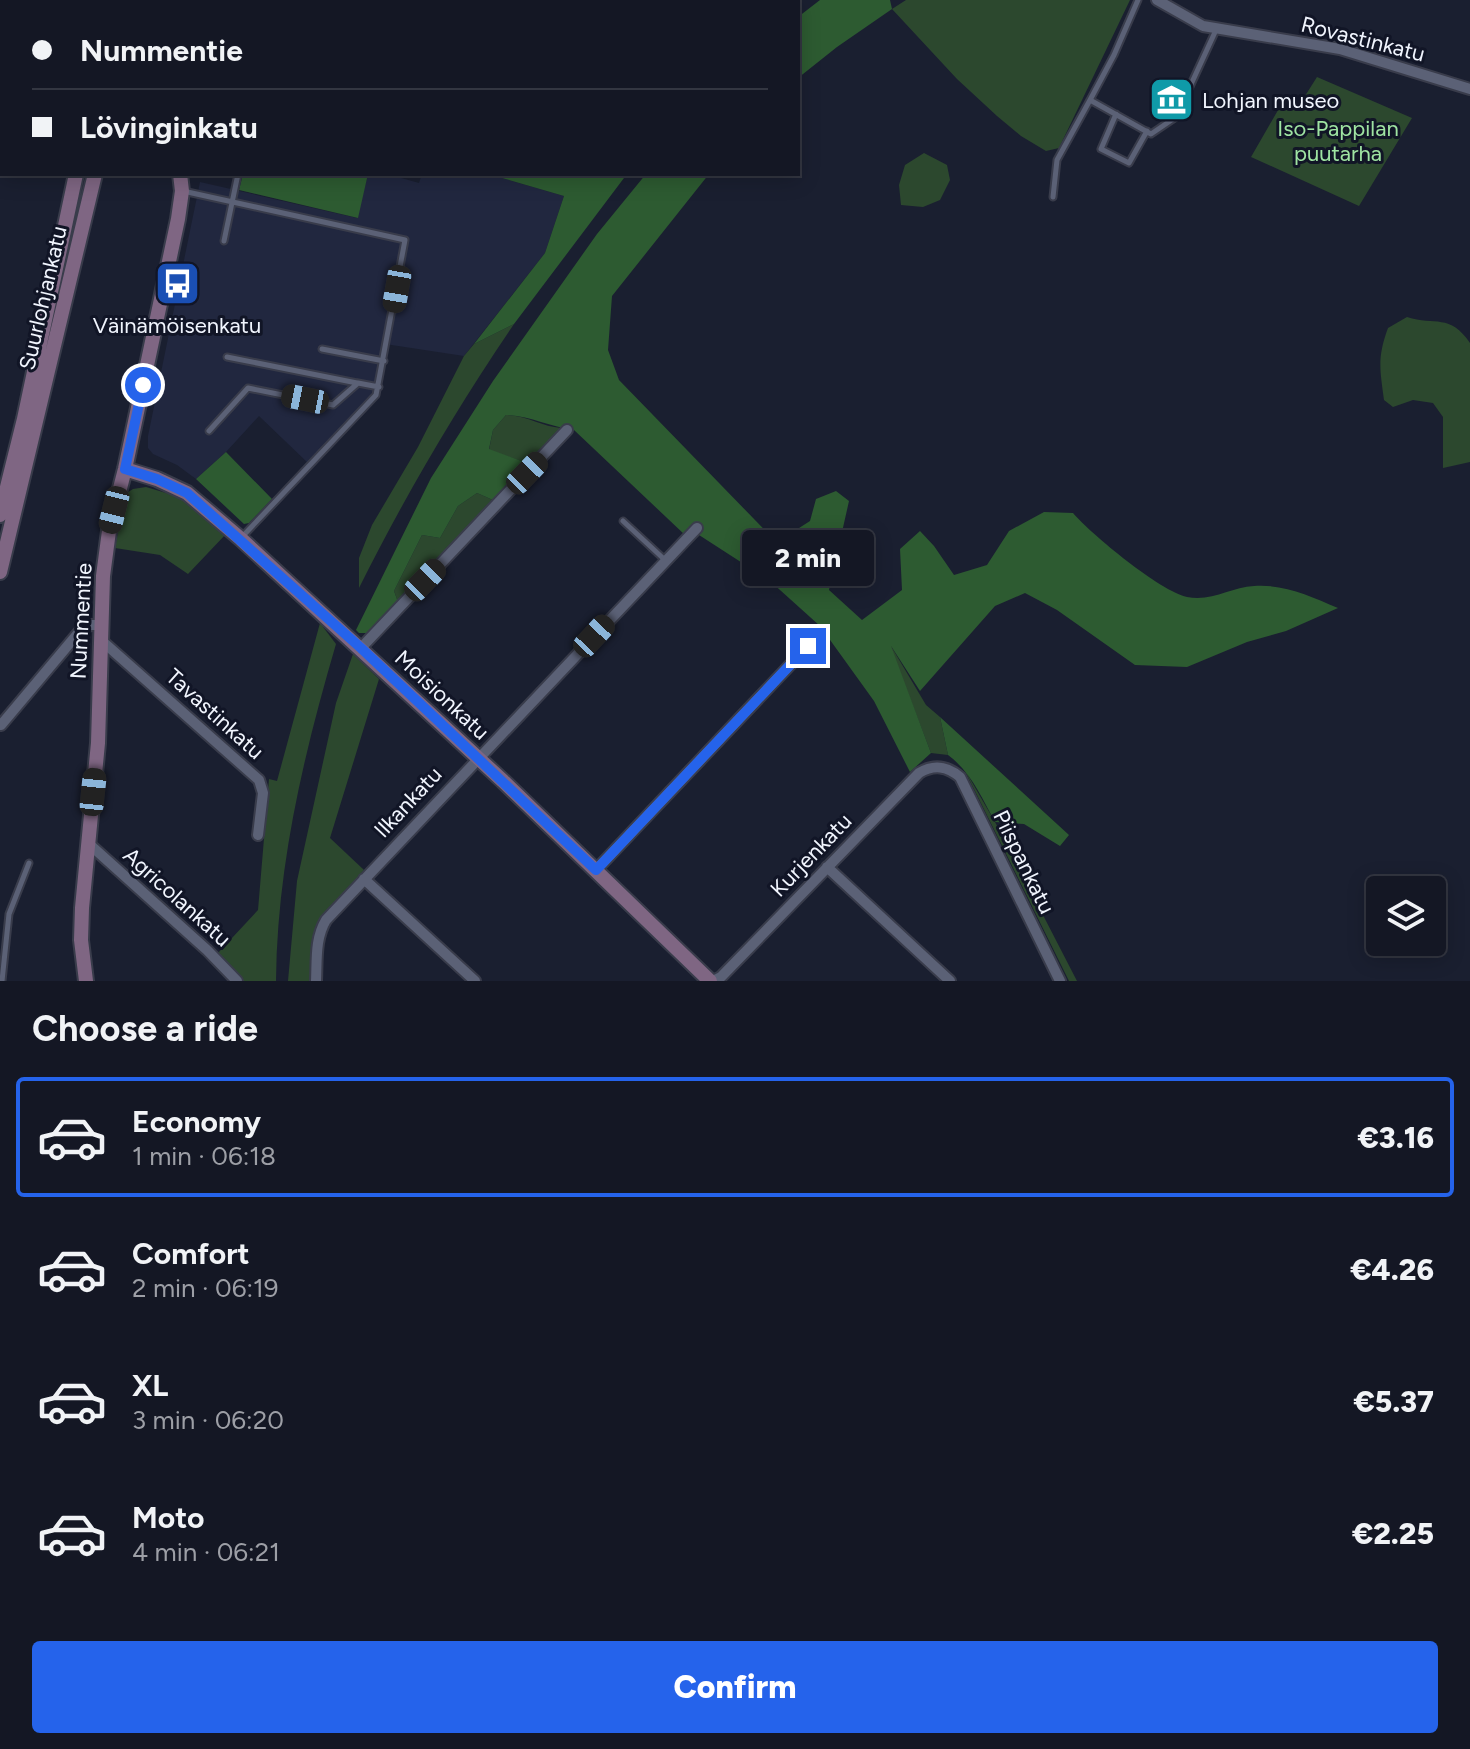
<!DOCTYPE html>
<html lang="en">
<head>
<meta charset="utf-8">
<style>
	:root { --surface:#141724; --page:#212431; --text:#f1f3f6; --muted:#9d9fa6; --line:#333641; --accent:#2563eb }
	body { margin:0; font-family:Figtree,sans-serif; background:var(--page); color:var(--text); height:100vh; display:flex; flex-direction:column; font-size:30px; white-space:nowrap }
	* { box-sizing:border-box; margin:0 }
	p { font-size:26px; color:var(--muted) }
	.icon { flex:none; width:44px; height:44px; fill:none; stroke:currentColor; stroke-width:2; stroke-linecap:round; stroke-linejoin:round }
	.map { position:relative; height:981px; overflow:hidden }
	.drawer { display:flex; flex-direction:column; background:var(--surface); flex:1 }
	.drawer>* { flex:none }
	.top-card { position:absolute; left:0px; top:0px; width:800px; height:176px; box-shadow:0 4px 20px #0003,0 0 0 2px var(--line); display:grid; align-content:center; height:176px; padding:0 32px; background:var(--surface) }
	.buttons { position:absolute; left:1366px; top:876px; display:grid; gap:16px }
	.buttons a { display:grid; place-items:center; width:80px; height:80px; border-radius:8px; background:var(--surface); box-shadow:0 4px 20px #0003,0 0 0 2px var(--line); font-size:40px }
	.end { position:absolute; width:36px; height:36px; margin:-18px; border:10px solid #2563eb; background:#fff; box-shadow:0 0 0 4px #fff }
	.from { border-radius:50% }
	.bubble { position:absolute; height:56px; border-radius:8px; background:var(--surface); box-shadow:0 4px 20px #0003,0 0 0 2px var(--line); font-size:26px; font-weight:800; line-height:56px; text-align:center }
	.car { position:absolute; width:24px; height:48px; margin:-24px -12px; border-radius:10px; box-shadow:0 0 6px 2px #0007; background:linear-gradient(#222 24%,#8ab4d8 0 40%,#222 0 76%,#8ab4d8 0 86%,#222 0) }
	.top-card b { display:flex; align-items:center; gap:28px; height:76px; font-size:30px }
	.top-card b+b { border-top:2px solid var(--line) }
	.top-card i { width:20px; height:20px; background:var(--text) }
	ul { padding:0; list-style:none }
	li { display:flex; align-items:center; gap:24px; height:120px; margin:0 16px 12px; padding:0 16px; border:4px solid transparent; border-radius:8px }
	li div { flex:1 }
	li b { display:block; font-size:30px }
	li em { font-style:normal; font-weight:800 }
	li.on { border-color:var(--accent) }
	li>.icon { width:72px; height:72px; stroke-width:1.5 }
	h2 { padding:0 32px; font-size:36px; line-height:96px }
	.action { display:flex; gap:16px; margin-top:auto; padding:16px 32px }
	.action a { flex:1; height:92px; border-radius:8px; background:var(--accent); color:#fff; font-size:32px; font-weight:800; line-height:92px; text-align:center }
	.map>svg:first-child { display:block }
</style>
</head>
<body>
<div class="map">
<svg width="1470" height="981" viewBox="0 0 1470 981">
	<rect width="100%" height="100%" fill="#1a1f30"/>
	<path fill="#21273f" d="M0,0H91L2,2L0,52Z
		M368,174H387L419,183L422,174H488L564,196L545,253L464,356L385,344L376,385L370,396L308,463L259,416L226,452L196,479L177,465L153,454L148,448V436L200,182L357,218Z"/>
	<path fill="#2c482e" d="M503,0H741L505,2Z
		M906,0H1130L1059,148L1046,151L1021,136L997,116L957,79L892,9Z
		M1317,77L1412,118L1359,206L1251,157L1281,105L1298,107Z
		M924,153L947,165L950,180L940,200L923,207L901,205L899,185L905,165Z
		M1407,317C1435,326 1450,313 1470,343V462L1443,468V417L1433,403L1413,400L1393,407L1384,400C1380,369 1377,358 1388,328Z
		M514,324C456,409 405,496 359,588V558L372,525L418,447L464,356L474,344Z
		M506,415C529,416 542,427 561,428L527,463L489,450L493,430Z
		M146,487L183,498L226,534L188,574L160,555L115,548L125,494L133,489Z
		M477,493L493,500L398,602L394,591L422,535L440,538L458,506Z
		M320,623L336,644C304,753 277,866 276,981H242L218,953L258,910L269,779L277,781Z
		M888,641L926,705L940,717L948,755L931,753Z
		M353,654L379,679L330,838L364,870L319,921L312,951V981H288L297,881L336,703Z
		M962,765L995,822L1077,981H1069Z"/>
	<path fill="#2d5b31" d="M820,0H890L892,9L837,47L798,78V17Z
		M243,174H368L358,218L239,190Z
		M488,174H627L514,324L474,344L545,253L564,196Z
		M646,174H709L612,296L608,350L619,380L788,554L785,537L810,521L816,499L836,491L849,501L829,590L862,620L902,590L900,549L920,531L934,546L954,575L987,565L1009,531L1044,512L1073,513C1092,535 1160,591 1187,597C1212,602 1231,587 1254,586C1285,584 1310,596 1338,608L1286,631L1247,642L1187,667L1135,665L1057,610L1025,593L995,606L920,691L891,646L931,753L910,772L874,701L820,626L770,581L699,535H685L574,430C550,427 530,416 506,415L493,430L489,449L527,463L493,500L477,493L458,506L440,538L422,535L394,591L398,602L369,633H359L356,630L431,478L493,381L597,234Z
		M226,452L272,499L249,523L244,524L196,479Z
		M940,717L1069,835L1060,846L1024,824L995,822C982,798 971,772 948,755Z"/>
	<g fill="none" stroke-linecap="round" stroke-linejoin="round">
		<defs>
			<path id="lane" d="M497,0L499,2
				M1138,0L1114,55L1090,100L1151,134L1176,117L1216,30
				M376,2L378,0
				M428,2L430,0
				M1116,114L1101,149L1129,163L1147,131
				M183,191L405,240L376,395L241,538
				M1053,197L1057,160L1090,100
				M224,241L238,174
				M322,349L384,361
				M227,357L357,383
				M209,431L248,388L333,405L358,383L379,387
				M623,521L665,560
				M2,981L9,914L29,863"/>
			<path id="street" d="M1157,0L1203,26L1340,49L1470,89
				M222,2V0
				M102,641L259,780L263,793L258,835
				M361,648L567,430
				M1,725L80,631L90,625H102
				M88,843L207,950L237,981
				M827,867L950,981
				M596,870L808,646
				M364,879L475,981
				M316,981C317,960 315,938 326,920L697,528
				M713,981L721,977L919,773C934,764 947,766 960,777L1060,981"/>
			<path id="secondary" d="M110,2V0
				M127,2V0
				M0,74H2
				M0,91H2
				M125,469L157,479L187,493L241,539L503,781L710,981
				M0,515L24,419L76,174
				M0,572L95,174
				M86,981L81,940L82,908L98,743L103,576L109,531L125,469L178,219L182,191L180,174"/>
		</defs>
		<use href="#lane" stroke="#393c4b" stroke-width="9"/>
		<use href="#street" stroke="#393c4b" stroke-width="14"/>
		<use href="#secondary" stroke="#393c4b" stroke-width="18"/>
		<use href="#lane" stroke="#5b6176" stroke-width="5"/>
		<use href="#street" stroke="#5b6176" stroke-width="10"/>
		<use href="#secondary" stroke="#7f6683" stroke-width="14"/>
	</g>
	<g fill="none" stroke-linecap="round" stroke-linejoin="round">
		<path stroke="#2563eb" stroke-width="10" d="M143,385L125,469L157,479L187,493L361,648L596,870L808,646"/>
	</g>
	<defs>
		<symbol id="museum-square" viewBox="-11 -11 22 22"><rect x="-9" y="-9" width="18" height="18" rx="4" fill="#0f9aa8" stroke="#111526"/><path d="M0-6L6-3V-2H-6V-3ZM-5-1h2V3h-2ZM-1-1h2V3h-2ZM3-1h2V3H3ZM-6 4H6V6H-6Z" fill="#fff"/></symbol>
		<symbol id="bus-square" viewBox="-11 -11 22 22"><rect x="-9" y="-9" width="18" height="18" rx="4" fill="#1a4fb4" stroke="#111526"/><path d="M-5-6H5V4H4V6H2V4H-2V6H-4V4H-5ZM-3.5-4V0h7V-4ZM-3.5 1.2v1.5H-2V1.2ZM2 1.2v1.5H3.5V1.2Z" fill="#fff"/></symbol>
	</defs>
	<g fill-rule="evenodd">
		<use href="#museum-square" x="1146" y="74" width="51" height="51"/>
		<use href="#bus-square" x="152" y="258" width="51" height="51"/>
	</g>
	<g text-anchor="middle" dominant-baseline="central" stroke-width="6" stroke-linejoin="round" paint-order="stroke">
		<g font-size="22" fill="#f1f5fe" stroke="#111526">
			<text transform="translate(1363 39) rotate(14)">Rovastinkatu</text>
			<text transform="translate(43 298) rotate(-77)">Suurlohjankatu</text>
			<text transform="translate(81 621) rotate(-87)">Nummentie</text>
			<text transform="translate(442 695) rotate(43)">Moisionkatu</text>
			<text transform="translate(215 714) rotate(42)">Tavastinkatu</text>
			<text transform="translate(408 802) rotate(-47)">Ilkankatu</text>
			<text transform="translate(811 855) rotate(-46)">Kurjenkatu</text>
			<text transform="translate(1024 862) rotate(64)">Piispankatu</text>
			<text transform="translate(177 897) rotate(42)">Agricolankatu</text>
		</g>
		<g font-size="22" fill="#f1f5fe" stroke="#111526" text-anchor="start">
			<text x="1202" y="100">Lohjan museo</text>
			<text x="177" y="325" text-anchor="middle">Väinämöisenkatu</text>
		</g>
		<g font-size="22" fill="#9fe4a2" stroke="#111526">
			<text x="1338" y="128">Iso-Pappilan<tspan x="1338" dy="25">puutarha</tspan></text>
		</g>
	</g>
</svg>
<div class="buttons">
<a><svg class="icon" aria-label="layers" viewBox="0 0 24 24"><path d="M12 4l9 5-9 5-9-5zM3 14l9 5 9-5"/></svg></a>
</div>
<i class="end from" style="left:143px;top:385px"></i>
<i class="end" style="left:808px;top:646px"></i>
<div class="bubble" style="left:742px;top:530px;width:132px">2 min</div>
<i class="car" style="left:397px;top:289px;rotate:190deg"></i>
<i class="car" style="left:305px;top:399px;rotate:281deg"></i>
<i class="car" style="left:527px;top:473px;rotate:44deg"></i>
<i class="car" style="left:114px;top:510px;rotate:194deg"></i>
<i class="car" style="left:425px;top:580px;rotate:44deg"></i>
<i class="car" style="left:594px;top:636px;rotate:43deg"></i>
<i class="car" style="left:93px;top:792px;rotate:6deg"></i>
<div class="top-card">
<b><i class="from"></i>Nummentie</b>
<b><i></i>Lövinginkatu</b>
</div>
</div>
<section class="drawer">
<h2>Choose a ride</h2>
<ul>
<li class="on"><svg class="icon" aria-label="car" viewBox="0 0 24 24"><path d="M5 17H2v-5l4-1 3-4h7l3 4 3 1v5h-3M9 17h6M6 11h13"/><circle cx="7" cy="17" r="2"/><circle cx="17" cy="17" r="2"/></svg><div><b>Economy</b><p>1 min · 06:18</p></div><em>€3.16</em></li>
<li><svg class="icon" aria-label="car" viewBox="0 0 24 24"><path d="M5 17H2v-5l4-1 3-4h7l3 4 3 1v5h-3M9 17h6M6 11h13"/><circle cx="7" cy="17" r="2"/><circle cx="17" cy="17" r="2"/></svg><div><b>Comfort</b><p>2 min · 06:19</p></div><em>€4.26</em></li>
<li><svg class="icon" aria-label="car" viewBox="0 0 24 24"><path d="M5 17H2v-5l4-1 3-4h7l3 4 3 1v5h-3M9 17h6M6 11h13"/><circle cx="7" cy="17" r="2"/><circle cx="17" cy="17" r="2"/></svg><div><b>XL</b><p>3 min · 06:20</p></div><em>€5.37</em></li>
<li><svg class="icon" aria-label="car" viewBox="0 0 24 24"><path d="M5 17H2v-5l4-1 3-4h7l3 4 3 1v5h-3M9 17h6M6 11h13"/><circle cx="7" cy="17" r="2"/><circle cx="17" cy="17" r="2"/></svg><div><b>Moto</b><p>4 min · 06:21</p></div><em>€2.25</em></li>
</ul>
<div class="action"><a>Confirm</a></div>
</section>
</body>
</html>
